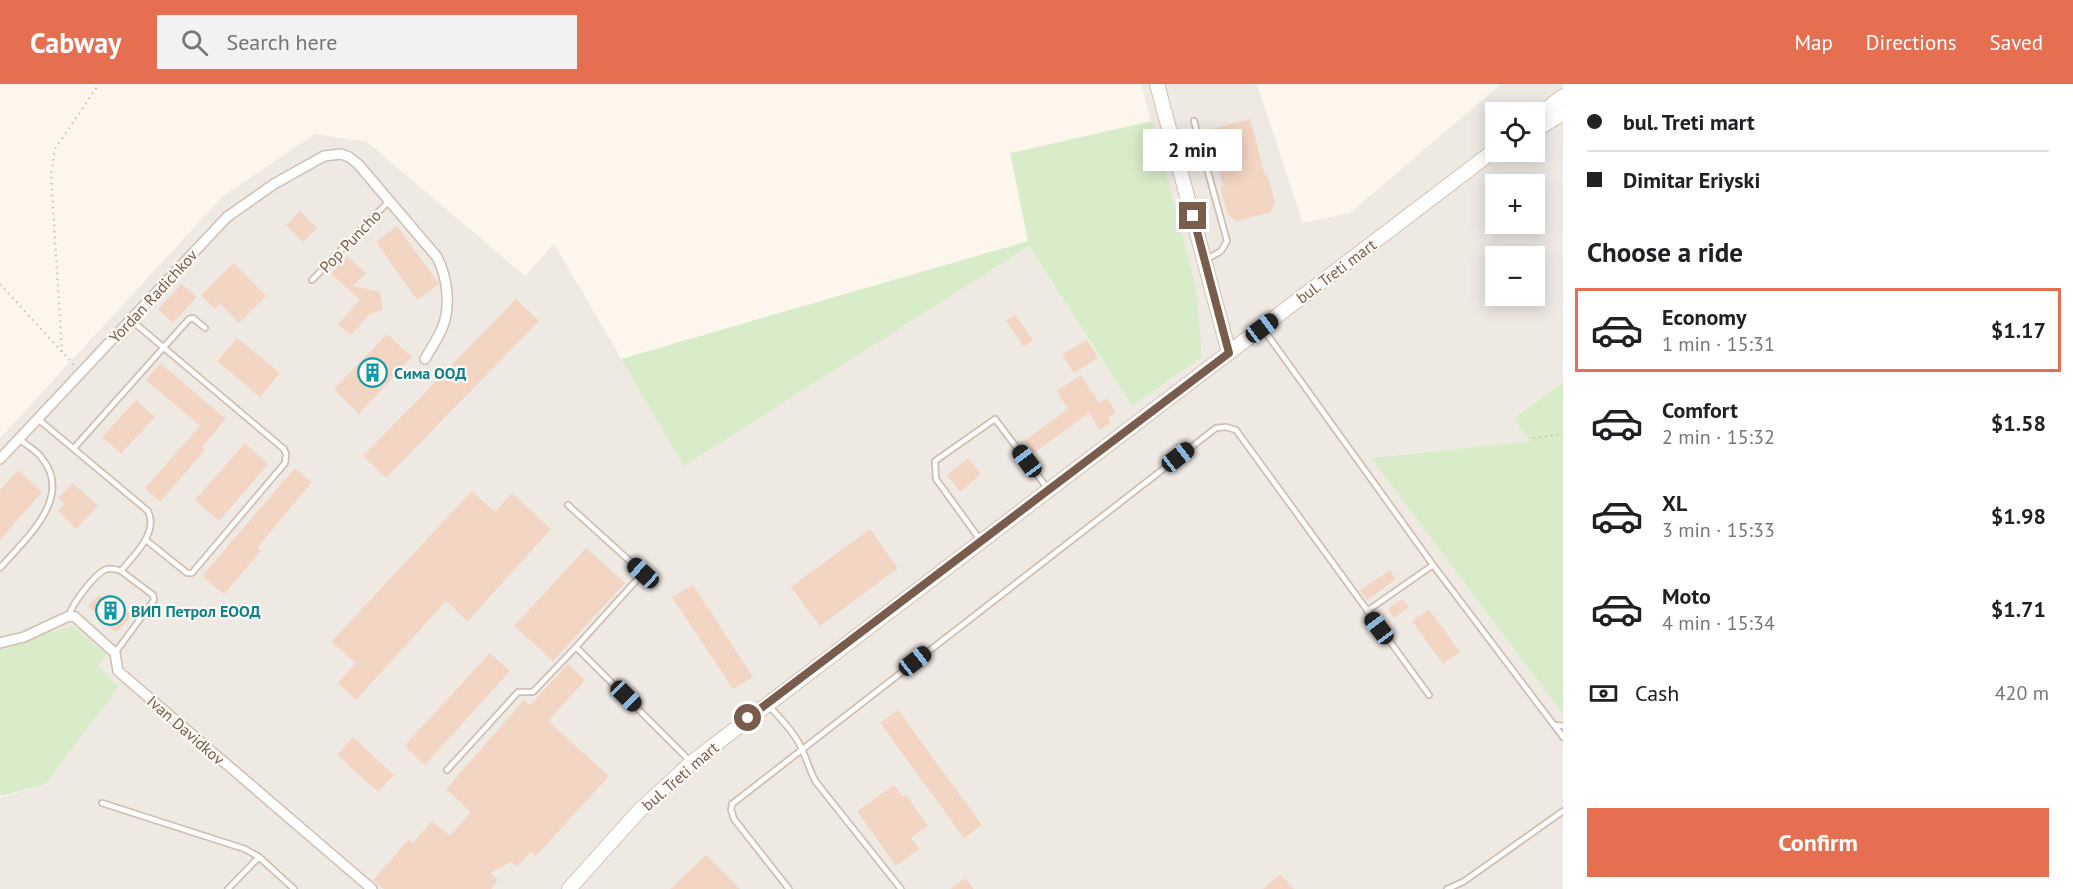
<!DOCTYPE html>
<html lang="en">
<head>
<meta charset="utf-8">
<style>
	:root { --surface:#fff; --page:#f2f2f2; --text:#202124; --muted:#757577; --line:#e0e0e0; --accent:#e76f51 }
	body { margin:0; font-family:"PT Sans",sans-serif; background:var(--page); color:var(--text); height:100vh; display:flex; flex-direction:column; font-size:22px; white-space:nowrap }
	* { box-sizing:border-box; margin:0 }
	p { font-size:20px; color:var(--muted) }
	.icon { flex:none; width:33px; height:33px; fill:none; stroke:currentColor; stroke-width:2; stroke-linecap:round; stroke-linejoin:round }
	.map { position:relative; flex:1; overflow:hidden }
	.sheet { display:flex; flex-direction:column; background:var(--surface); width:510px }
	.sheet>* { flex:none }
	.banner { display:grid; align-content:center; height:132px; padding:0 24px; background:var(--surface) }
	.buttons { position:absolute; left:1485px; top:18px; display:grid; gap:12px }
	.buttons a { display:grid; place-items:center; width:60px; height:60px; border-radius:0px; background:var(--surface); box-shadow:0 3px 15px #0003; font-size:30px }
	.end { position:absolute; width:27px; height:27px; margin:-14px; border:8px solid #7a5c4d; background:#fff; box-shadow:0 0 0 3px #fff }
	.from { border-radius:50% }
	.bubble { position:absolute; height:42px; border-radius:0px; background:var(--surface); box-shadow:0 3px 15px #0003; font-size:20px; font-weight:700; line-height:42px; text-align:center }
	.car { position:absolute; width:18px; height:36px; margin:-18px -9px; border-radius:8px; box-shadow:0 0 4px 2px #0007; background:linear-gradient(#222 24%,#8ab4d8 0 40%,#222 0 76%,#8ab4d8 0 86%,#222 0) }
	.banner b { display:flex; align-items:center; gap:21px; height:57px; font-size:22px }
	.banner b+b { border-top:2px solid var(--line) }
	.banner i { width:15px; height:15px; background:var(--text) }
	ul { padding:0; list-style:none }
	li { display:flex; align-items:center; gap:18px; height:84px; margin:0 12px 9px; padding:0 12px; border:3px solid transparent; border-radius:0px }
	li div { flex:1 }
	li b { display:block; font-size:22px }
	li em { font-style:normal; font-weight:700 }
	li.active { border-color:var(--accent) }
	li>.icon { width:54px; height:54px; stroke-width:1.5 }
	h2 { padding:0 24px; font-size:27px; line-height:72px }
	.pay { display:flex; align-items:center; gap:15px; height:66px; padding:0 24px; font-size:22px }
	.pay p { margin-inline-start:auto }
	.cta { display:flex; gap:12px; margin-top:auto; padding:12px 24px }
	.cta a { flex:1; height:69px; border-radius:0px; background:var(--accent); color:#fff; font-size:24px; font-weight:700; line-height:69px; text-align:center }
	header { display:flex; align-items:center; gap:36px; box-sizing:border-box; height:84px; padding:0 30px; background:var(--accent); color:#fff }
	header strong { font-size:28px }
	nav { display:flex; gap:33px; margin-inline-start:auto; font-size:21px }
	.search { width:420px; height:54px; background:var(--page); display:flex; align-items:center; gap:15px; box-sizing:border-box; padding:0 21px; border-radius:0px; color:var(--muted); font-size:22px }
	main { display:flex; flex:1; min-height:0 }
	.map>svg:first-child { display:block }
</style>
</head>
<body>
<header>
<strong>Cabway</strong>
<div class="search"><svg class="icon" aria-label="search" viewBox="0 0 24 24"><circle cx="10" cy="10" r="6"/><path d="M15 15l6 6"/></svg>Search here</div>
<nav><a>Map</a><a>Directions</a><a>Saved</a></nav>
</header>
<main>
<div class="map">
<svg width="1563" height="805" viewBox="0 0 1563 805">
	<rect width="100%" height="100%" fill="#fdf6ec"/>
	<path fill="#efe9e4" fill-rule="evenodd" d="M1141,0H1257L1303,139L1350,129L1501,0H1563V298L1513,333L1531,357L1371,374L1563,630V805H0V714L45,700L98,582L107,570L0,563V354L223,112L315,50L367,58L525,192L554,160L684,381L1029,162L1131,321L1196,202ZM1496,28H1534V68H1496ZM1496,100H1534V140H1496ZM1496,172H1534V212H1496Z"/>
	<path fill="#d8ecc9" d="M1152,37L1196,202L1202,273L1132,322L1029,162L684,382L621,275L1028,157L1010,69Z
		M1563,298V630L1371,374L1530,357L1513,334Z
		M73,542L107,570L98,582L119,603L45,700L2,712L0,710V563Z"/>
	<path fill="#f3d5c3" d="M1250,35L1265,91L1267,90L1275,117L1271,128L1237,137L1228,131L1220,103L1223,102L1208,46Z
		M300,127L317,144L303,158L286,141Z
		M397,142L439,200L417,216L376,158Z
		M347,172L366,189L353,202L380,208L383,226L370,230L351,251L338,240L360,216L331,190Z
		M234,179L266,212L239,239L220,220L215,225L201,211Z
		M182,200L197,213L173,239L158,225Z
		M516,215L539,237L386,394L363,372Z
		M1015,231L1033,256L1024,263L1006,237Z
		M387,250L412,273L359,330L334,305Z
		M237,254L280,289L260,313L217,277Z
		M1087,256L1098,274L1074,289L1062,270Z
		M160,279L226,335L202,363L205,366L160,418L145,404L200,342L146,296Z
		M1081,291L1099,319L1107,314L1116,329L1108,334L1111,339L1100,346L1089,329L1034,369L1024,357L1068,325L1057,307Z
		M136,316L155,333L121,370L102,353Z
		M245,359L268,380L219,437L195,416Z
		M968,374L981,390L960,408L947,391Z
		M295,384L312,398L257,464L261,467L224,510L202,492Z
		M18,386L42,408L0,456V406Z
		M73,399L98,422L76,445L58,427L65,420L58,414Z
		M472,407L495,428L512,409L551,445L468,537L446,517L356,616L338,599L356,579L331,558Z
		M870,445L898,484L820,542L791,503Z
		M586,464L625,499L553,577L514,542Z
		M1390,486L1396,495L1367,516L1360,506Z
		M693,501L753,593L733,605L672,513Z
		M99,511L105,516L110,511L132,532L116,549L88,522Z
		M1402,515L1409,523L1394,534L1388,525Z
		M1429,525L1460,568L1443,580L1412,537Z
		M490,569L510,587L425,681L404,662Z
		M568,580L585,596L548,637L609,692L536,772L531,768L517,782L511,778L490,789L498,796L491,805H384L373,796L409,755L413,759L432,737L450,752L471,728L446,705L524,616L530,621Z
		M898,626L982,741L964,754L880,639Z
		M353,653L394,691L378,708L337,671Z
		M894,701L903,713L906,711L928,742L911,754L919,765L896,782L857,727Z
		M706,771L740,805H670Z
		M1280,790L1294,805H1263Z
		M965,794L974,805H951Z"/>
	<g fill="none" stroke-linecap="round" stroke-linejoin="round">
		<defs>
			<path id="lane" d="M1194,37L1227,157L1221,167L1207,175
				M312,196L389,117
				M131,236L284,365L286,370L285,379L192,489H187L146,456
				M1264,246L1433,481L1563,653
				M38,335L148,427C159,449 133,472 121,487L153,511L154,516L115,569
				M74,364L189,235L193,234L205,244
				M568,421L643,489L576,563L690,677
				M981,457L936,395L935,377L995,335L1048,405
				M0,484C25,455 75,413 41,373C36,366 26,361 19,355
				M1367,527L1433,481
				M69,531C73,519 95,489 107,485C112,484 116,485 121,487
				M769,622C780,634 794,648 801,663C807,675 809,686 816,698L901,805
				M1554,641L1563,642
				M447,686L518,608H533L576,563
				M102,719L245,765L259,773
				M228,805L259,773L294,805
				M789,805L734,735L731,726L732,720L1216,344L1226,343L1236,346L1429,611
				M1447,805L1463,798L1563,727"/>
			<path id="street" d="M0,375L227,133L274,100L324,72L341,70L349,73L358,80L437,173C447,193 451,220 443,242C439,253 431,264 425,275
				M0,559L24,553L69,532L75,533L115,569L118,587L372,805"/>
			<path id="secondary" d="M1157,0L1229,269
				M1534,35L1563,12
				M1534,47L1563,29
				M569,805L639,727L692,678L1496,65"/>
		</defs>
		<use href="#lane" stroke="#d1beb0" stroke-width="8"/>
		<use href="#street" stroke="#d1beb0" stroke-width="12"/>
		<use href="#secondary" stroke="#d6c0b0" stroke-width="16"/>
		<path stroke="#d9b8a5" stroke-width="2" stroke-dasharray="1.5 4.5" stroke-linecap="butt" d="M0,200L75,282
			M62,268L51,90L55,65L99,0
			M1533,354L1563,350"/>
		<use href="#lane" stroke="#fff" stroke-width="4.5"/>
		<use href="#street" stroke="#fff" stroke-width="9"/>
		<use href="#secondary" stroke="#fff" stroke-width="14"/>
	</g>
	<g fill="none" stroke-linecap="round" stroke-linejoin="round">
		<path stroke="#7a5c4d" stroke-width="8" d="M748,634L1229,269L1193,132"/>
	</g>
	<defs>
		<symbol id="building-ring" viewBox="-11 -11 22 22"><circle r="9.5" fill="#fffaf3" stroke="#0f9aa8" stroke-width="1.5"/><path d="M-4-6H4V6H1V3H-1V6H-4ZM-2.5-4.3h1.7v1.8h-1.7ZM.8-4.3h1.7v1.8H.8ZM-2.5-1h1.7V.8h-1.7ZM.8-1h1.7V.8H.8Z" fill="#0f9aa8"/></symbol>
	</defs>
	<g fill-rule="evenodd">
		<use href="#building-ring" x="356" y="272" width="33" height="33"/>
		<use href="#building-ring" x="94" y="510" width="33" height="33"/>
	</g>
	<g text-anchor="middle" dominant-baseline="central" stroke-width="4.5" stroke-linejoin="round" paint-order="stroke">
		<g font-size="16" fill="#7a5c4d" stroke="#fffaf3">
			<text transform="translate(350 157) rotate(-46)">Pop Puncho</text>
			<text transform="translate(1336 187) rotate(-37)">bul. Treti mart</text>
			<text transform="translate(153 212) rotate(-47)">Yordan Radichkov</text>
			<text transform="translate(186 646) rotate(41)">Ivan Davidkov</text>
			<text transform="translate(680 692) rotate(-41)">bul. Treti mart</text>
		</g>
		<g font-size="16" font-weight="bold" fill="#0d838f" stroke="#fffaf3" text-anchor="start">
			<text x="394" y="289">Сима ООД</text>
			<text x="131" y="527">ВИП Петрол ЕООД</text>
		</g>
	</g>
</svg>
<div class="buttons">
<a><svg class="icon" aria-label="locate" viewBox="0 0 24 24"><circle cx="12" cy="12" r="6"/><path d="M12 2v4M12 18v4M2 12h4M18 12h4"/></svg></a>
<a>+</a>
<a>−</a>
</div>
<i class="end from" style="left:748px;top:634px"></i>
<i class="end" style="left:1193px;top:132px"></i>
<div class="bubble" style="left:1143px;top:45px;width:99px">2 min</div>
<i class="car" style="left:1262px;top:244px;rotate:53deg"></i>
<i class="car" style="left:1178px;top:373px;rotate:52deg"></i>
<i class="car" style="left:1027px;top:377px;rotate:323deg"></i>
<i class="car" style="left:643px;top:489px;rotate:312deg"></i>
<i class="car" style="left:1379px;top:544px;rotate:323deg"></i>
<i class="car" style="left:915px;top:577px;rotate:52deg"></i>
<i class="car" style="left:626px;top:612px;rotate:135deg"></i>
</div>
<section class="sheet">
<div class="banner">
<b><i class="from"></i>bul. Treti mart</b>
<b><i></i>Dimitar Eriyski</b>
</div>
<h2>Choose a ride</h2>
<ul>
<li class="active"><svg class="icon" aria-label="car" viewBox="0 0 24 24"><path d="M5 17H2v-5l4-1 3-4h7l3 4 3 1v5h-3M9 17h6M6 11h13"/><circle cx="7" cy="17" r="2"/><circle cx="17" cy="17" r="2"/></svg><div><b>Economy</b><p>1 min · 15:31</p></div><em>$1.17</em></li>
<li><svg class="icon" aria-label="car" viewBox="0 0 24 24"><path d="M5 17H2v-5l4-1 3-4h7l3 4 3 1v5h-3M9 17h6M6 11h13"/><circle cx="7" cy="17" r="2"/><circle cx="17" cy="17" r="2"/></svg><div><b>Comfort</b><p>2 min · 15:32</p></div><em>$1.58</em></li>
<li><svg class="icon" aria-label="car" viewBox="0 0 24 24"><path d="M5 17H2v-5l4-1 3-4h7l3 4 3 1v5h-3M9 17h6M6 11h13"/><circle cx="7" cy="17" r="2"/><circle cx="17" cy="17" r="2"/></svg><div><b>XL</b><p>3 min · 15:33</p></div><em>$1.98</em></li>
<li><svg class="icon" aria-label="car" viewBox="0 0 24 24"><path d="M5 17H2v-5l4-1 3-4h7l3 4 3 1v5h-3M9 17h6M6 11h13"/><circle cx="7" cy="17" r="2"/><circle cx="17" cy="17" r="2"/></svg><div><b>Moto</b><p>4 min · 15:34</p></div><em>$1.71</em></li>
</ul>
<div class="pay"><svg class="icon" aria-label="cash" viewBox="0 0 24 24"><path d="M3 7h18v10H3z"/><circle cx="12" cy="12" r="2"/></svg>Cash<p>420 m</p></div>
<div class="cta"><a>Confirm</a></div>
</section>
</main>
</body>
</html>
